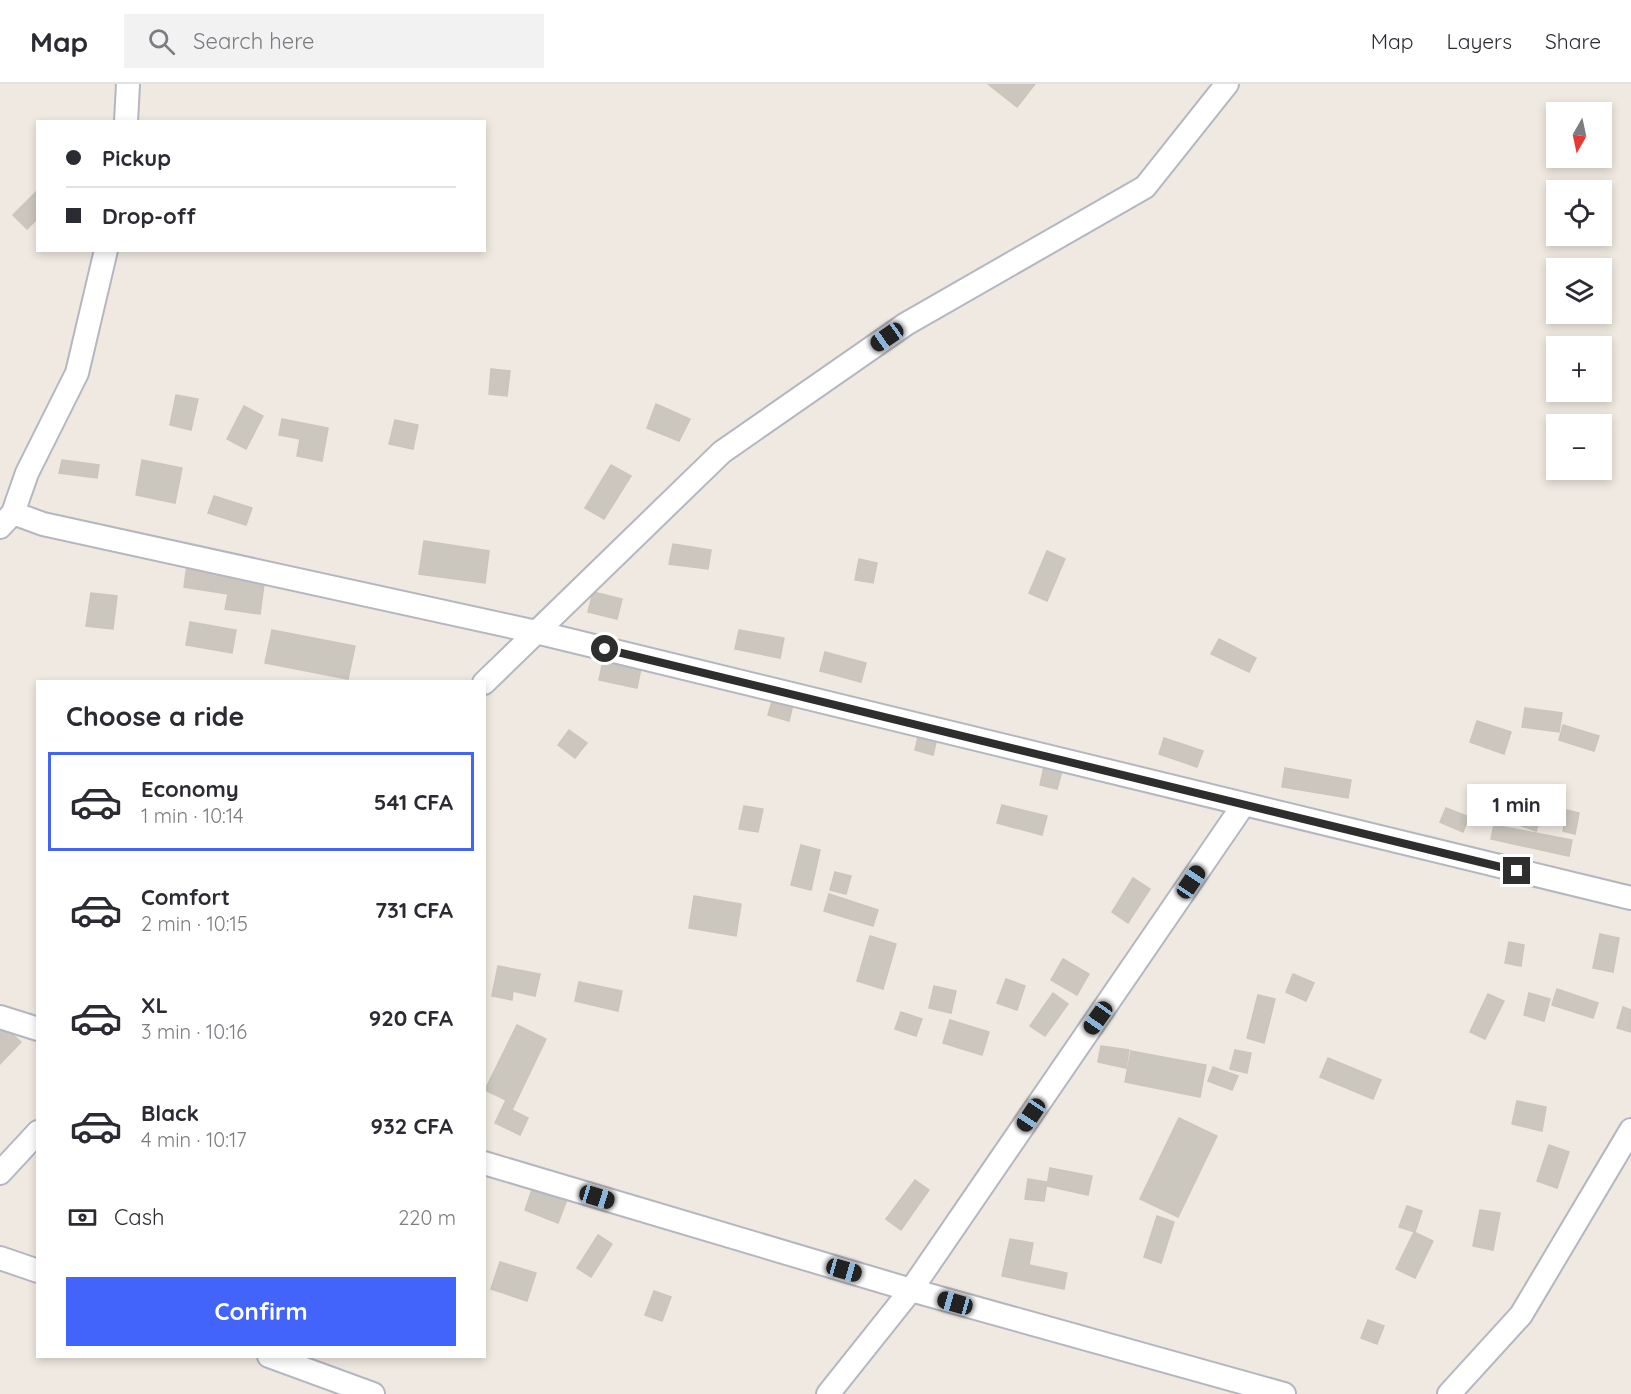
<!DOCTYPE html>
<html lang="en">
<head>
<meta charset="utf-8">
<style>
	:root { --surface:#fff; --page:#f2f2f3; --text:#2b2b33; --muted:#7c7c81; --line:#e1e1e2; --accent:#4264fb }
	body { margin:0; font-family:Quicksand,sans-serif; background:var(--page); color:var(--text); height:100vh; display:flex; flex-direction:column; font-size:22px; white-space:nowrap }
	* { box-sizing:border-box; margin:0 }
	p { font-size:20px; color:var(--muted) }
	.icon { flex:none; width:33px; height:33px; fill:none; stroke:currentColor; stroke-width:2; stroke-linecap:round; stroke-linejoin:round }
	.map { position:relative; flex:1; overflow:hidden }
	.details { position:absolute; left:36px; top:596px; width:450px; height:678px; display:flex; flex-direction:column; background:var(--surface); border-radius:0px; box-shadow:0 3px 9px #0003 }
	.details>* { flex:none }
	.top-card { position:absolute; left:36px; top:36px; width:450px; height:132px; border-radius:0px; box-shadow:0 3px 9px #0003; display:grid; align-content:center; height:132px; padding:0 30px; background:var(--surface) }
	.needle { width:39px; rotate:189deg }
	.fabs { position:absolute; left:1546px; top:18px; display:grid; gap:12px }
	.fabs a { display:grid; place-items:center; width:66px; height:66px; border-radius:0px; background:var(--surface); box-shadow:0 3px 9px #0003; font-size:30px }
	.end { position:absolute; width:27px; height:27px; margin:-14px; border:8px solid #2e2e2e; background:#fff; box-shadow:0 0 0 3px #fff }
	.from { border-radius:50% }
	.bubble { position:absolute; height:42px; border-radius:0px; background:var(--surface); box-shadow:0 3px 9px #0003; font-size:20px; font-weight:700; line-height:42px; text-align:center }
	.car { position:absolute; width:18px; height:36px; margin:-18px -9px; border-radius:8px; box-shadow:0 0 4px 2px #0007; background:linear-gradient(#222 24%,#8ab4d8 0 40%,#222 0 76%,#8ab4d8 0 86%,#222 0) }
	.top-card b { display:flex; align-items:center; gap:21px; height:57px; font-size:22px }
	.top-card b+b { border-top:2px solid var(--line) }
	.top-card i { width:15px; height:15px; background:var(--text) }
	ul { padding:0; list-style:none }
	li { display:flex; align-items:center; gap:18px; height:99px; margin:0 12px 9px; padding:0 18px; border:3px solid transparent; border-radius:0px }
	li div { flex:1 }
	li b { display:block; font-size:22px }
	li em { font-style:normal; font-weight:700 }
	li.current { border-color:var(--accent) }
	li>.icon { width:54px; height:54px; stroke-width:1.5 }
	h2 { padding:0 30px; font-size:27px; line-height:72px }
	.pay { display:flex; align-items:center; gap:15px; height:66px; padding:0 30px; font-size:22px }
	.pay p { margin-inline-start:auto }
	.cta { display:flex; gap:12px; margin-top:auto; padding:12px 30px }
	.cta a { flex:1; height:69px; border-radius:0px; background:var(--accent); color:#fff; font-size:24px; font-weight:700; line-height:69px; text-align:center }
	header { display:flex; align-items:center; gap:36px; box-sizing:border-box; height:84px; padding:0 30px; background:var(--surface); border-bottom:2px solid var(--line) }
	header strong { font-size:28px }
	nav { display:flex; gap:33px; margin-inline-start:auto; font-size:21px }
	.search { width:420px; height:54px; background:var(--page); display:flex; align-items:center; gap:15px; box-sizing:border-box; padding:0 21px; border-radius:0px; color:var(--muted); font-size:22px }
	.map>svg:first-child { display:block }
</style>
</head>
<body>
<header>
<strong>Map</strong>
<div class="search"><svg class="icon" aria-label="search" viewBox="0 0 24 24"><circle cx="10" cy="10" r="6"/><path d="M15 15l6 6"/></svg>Search here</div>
<nav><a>Map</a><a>Layers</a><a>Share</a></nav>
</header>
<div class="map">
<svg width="1631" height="1310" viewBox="0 0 1631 1310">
	<rect width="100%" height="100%" fill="#efe9e1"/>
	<path fill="#cbc7bf" stroke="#cbc5ba" stroke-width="1.5" d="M988,0H1035L1017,23Z
		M38,106V134L27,145L13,131Z
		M491,285L510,287L507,312L489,310Z
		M176,311L198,315L191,346L170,341Z
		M656,320L690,335L679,357L647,344Z
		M244,322L263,332L246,365L227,355Z
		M282,335L328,344L322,377L297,372L300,355L279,351Z
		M395,336L418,341L413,365L389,360Z
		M62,376L99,381L97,394L59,389Z
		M142,376L182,384L175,419L136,411Z
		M611,381L631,392L604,435L585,424Z
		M214,412L252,424L246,441L208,429Z
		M424,457L489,467L485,499L419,490Z
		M673,460L711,466L708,485L669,480Z
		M1047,467L1065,475L1047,517L1029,509Z
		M859,475L877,479L873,499L855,496Z
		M187,481L265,493L260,530L225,525L228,510L184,503Z
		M593,508L622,515L617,535L588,528Z
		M91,509L117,512L113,545L86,542Z
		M190,538L236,546L232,569L186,561Z
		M272,546L355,562L348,595L265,579Z
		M739,546L784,554L780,574L735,565Z
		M1219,555L1256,574L1249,588L1211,570Z
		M825,568L866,579L861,598L820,587Z
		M603,577L641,584L637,604L599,596Z
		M773,614L793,620L789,637L768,631Z
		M1525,624L1562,629L1559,648L1522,643Z
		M1477,637L1511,648L1504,670L1470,658Z
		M1563,641L1599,652L1594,667L1559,656Z
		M569,646L587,659L575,674L558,661Z
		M919,649L937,654L933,671L915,666Z
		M1164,654L1203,667L1197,683L1159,670Z
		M1044,683L1062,687L1057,705L1040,701Z
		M1285,684L1351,696L1348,714L1282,703Z
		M1002,721L1047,732L1042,751L997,739Z
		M744,722L763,725L758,748L739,745Z
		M1446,724L1469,733L1463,748L1440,738Z
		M1525,724L1542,730L1536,747L1519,741Z
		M1567,726L1579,729L1575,750L1563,747Z
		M1494,741L1572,756L1569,772L1491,755Z
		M801,761L820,766L811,806L791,801Z
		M835,788L851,792L846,810L830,806Z
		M1133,794L1150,805L1128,839L1112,828Z
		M829,810L878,826L873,842L824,827Z
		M694,812L741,820L736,852L689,844Z
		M1600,850L1619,854L1613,888L1593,884Z
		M870,852L896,860L883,905L857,897Z
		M1509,858L1524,861L1521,882L1505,879Z
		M1063,875L1089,890L1077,911L1051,896Z
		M498,882L540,890L535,912L513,907L512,916L492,912Z
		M1293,890L1314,899L1306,917L1286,908Z
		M1006,895L1025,902L1017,926L997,919Z
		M579,898L622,907L618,927L575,917Z
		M934,902L956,907L951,929L929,924Z
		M1557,905L1598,919L1593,934L1552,921Z
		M1053,909L1068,920L1045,952L1030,942Z
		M1529,909L1550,915L1544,937L1524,931Z
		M1488,910L1504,917L1485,955L1470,948Z
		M1258,911L1275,915L1264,959L1247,954Z
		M1623,923L1631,926V948L1617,944Z
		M901,928L922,935L916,952L895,945Z
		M950,936L989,948L982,971L943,959Z
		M2,941L21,958L0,980V943Z
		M517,941L546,955L512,1026L528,1034L520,1051L495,1039L506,1016L485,1006Z
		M1101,962L1129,966L1126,984L1098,978Z
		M1235,966L1251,969L1247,989L1230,985Z
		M1131,967L1206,981L1200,1013L1125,998Z
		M1328,974L1381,996L1373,1015L1320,993Z
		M1213,983L1238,992L1232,1006L1208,997Z
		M1517,1017L1546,1023L1542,1047L1512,1040Z
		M1179,1034L1217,1052L1178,1133L1140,1115Z
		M1549,1061L1569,1068L1557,1104L1537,1097Z
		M1050,1084L1092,1092L1088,1111L1047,1102Z
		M1028,1095L1047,1098L1044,1117L1025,1115Z
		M915,1096L929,1106L901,1146L886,1135Z
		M534,1100L568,1113L558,1139L525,1126Z
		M1407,1122L1422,1127L1415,1148L1399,1143Z
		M1480,1126L1500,1129L1493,1166L1473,1162Z
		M1157,1132L1174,1138L1161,1179L1144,1173Z
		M1414,1148L1433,1157L1415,1194L1396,1185Z
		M598,1151L612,1160L591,1193L577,1184Z
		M1010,1155L1033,1159L1029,1181L1067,1189L1064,1205L1002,1192Z
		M500,1178L536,1189L527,1217L491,1205Z
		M654,1207L671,1213L662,1237L645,1231Z
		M1368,1236L1384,1242L1377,1260L1361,1254Z"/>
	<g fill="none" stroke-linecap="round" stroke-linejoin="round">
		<defs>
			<path id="street" d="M126,38L128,0
				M13,429L43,440L536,548L1631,814
				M0,443L13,429L27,389L77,289L106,166
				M484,599L722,368L906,240L1145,103L1227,0
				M0,933L38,945
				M484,1079L911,1206L1284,1310
				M0,1089L38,1048
				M0,1174L38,1187
				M269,1272L373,1310
				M828,1310L911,1206L1244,720
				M1449,1310L1521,1231L1631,1046"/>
		</defs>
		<use href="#street" stroke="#b4b7c1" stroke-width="26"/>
		<use href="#street" stroke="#fff" stroke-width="22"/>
	</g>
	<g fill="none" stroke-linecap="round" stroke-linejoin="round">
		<path stroke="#2e2e2e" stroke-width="8" d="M605,565L1517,787"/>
	</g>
</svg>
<div class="fabs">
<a><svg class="needle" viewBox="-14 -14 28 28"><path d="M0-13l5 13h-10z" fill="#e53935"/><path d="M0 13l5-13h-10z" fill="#7c7c81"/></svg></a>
<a><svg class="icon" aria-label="locate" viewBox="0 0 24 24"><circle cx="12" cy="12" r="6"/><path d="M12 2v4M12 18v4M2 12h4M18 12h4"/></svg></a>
<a><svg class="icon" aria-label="layers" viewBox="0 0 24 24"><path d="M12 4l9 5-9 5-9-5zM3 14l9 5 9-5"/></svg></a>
<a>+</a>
<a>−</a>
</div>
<i class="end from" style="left:605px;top:565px"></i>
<i class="end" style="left:1517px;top:787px"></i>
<div class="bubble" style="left:1467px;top:700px;width:99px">1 min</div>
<i class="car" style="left:887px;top:253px;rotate:235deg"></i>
<i class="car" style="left:1191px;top:798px;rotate:34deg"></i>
<i class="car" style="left:1098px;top:934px;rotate:215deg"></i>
<i class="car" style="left:1031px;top:1031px;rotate:214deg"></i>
<i class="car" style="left:597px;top:1113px;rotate:107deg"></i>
<i class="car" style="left:844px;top:1186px;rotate:106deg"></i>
<i class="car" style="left:955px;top:1219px;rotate:286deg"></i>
<div class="top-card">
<b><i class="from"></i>Pickup</b>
<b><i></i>Drop-off</b>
</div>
<section class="details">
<h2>Choose a ride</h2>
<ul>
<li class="current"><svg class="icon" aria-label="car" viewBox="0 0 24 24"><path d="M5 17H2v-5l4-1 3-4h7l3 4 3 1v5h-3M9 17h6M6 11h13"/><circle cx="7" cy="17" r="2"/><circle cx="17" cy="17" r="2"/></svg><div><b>Economy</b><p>1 min · 10:14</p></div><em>541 CFA</em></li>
<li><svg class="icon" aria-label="car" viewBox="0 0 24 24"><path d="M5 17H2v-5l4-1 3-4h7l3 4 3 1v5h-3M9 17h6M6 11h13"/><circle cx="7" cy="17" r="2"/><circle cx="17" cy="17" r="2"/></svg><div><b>Comfort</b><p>2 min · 10:15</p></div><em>731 CFA</em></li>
<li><svg class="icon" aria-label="car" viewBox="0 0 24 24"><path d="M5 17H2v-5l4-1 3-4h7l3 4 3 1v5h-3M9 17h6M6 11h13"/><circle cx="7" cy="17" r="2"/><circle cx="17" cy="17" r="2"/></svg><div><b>XL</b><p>3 min · 10:16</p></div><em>920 CFA</em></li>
<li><svg class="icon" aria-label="car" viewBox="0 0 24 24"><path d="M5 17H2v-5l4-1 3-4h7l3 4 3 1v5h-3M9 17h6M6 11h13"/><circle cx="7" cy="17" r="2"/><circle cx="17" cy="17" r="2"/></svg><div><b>Black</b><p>4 min · 10:17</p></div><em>932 CFA</em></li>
</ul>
<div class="pay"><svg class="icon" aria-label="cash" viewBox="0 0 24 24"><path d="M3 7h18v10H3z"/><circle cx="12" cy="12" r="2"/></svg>Cash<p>220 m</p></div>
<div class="cta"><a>Confirm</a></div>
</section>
</div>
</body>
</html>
